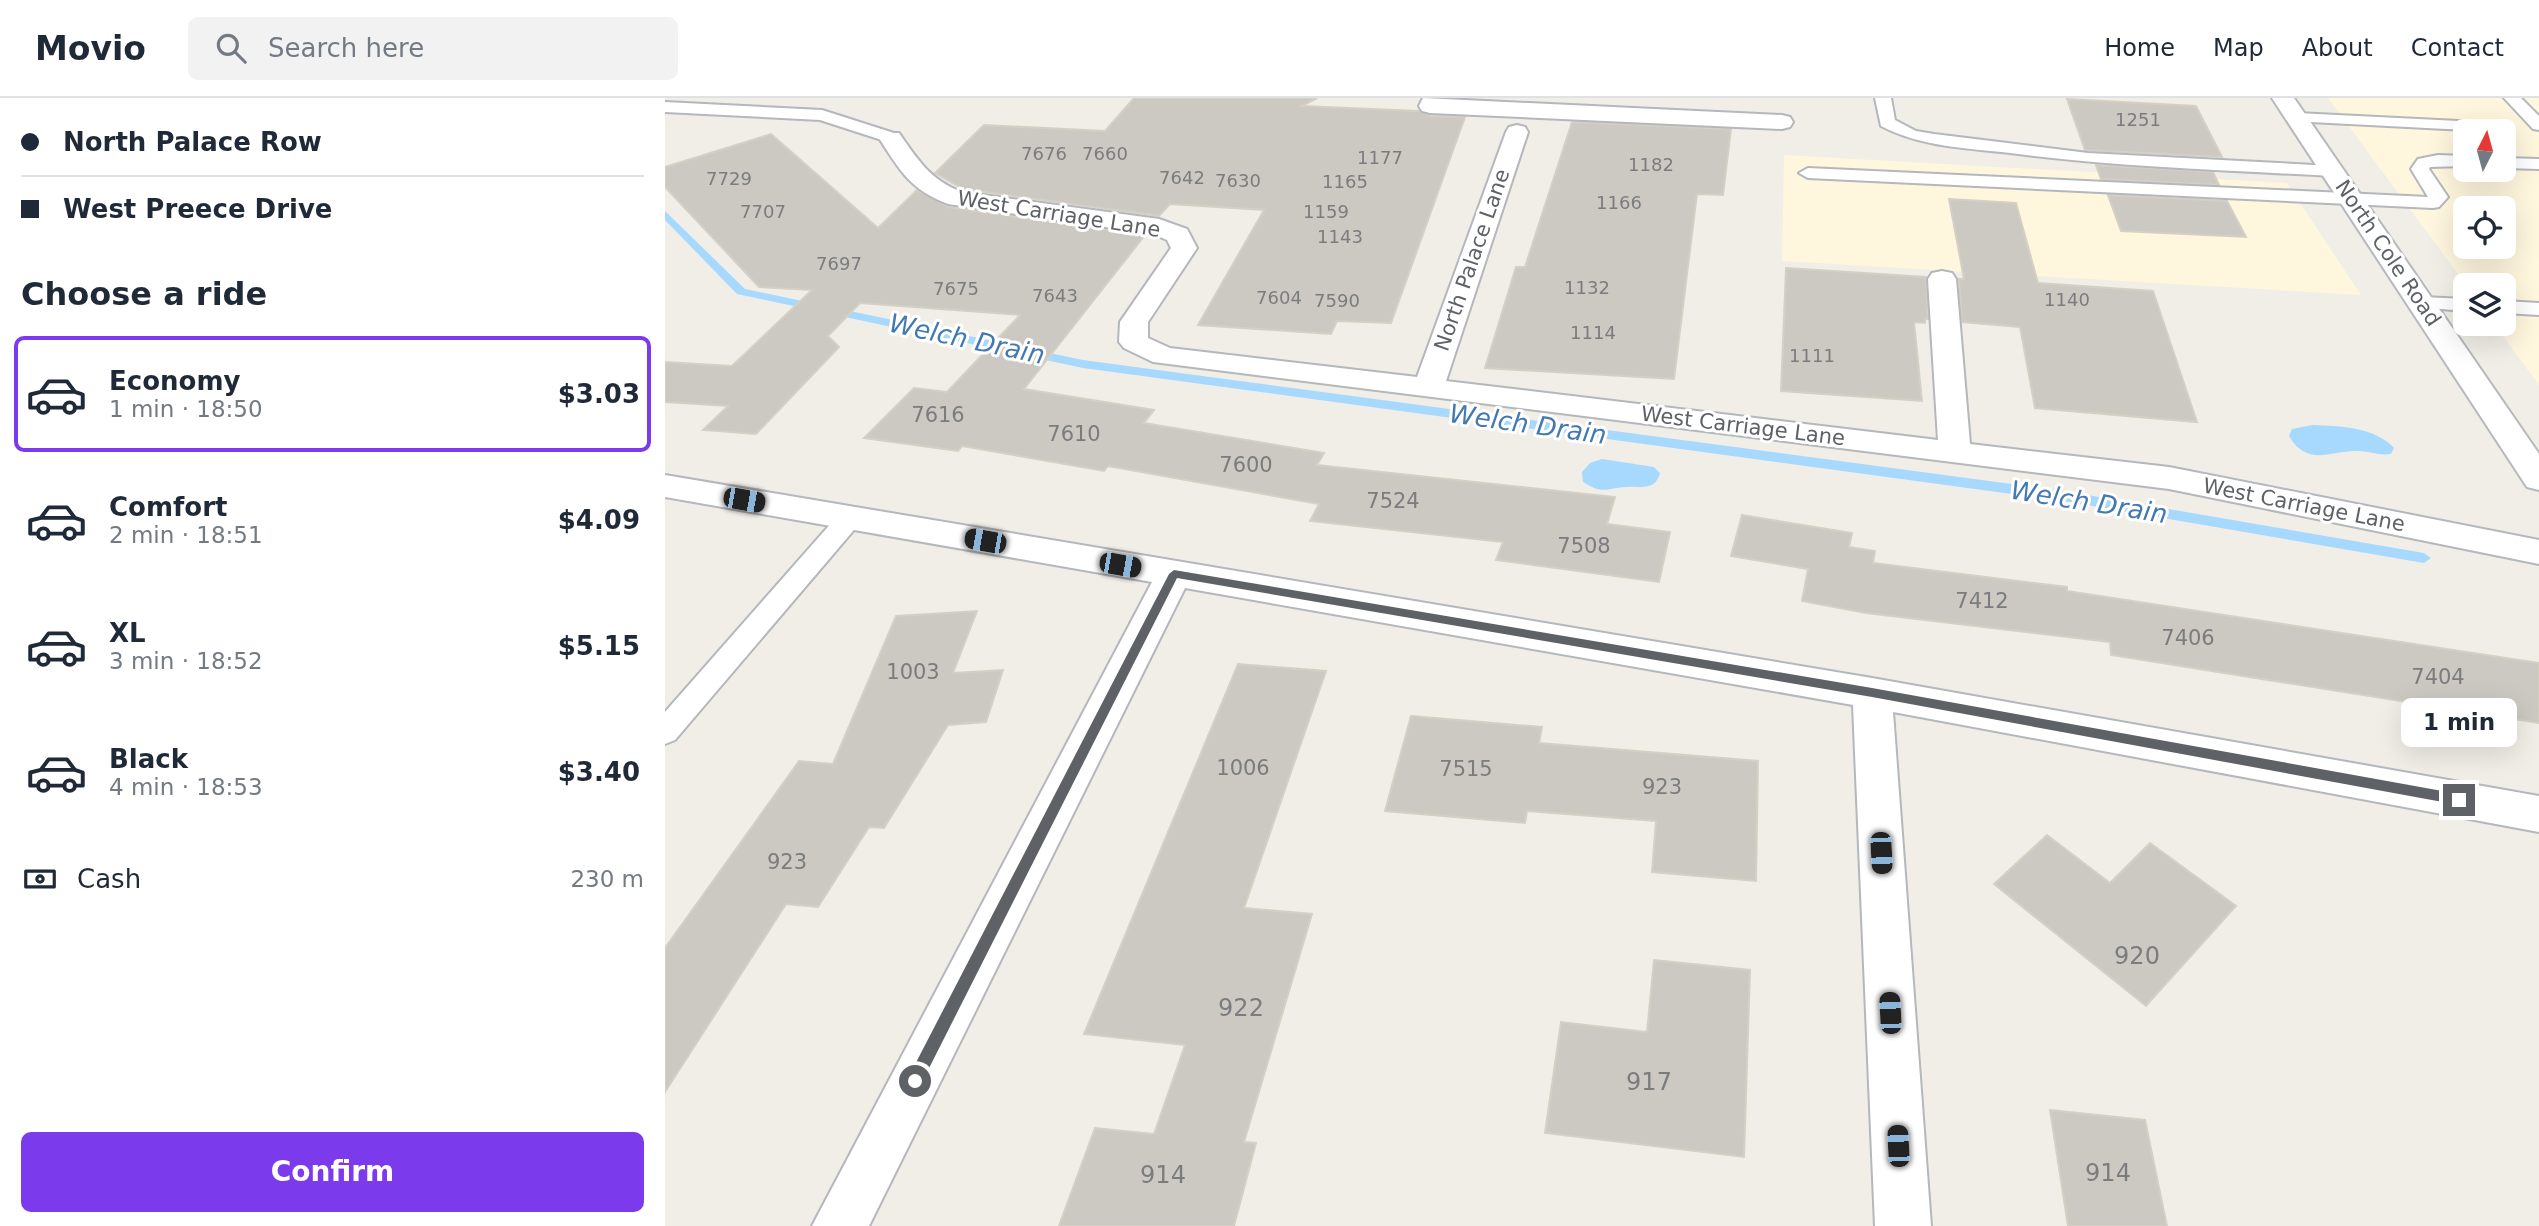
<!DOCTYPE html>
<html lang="en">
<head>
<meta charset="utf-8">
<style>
	:root { --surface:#fff; --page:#f2f2f3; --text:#1f2937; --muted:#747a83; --line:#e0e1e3; --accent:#7c3aed }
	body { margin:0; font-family:"DejaVu Sans",sans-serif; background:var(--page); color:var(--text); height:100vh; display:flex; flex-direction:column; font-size:26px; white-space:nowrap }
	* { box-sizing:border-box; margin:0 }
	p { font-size:23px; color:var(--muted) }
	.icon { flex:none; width:38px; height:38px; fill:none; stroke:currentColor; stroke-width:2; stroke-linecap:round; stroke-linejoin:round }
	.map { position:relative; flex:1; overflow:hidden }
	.details { display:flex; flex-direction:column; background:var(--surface); width:665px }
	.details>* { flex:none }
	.hud { display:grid; align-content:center; height:154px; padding:0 21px; background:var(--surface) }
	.needle { width:46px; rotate:6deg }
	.controls { position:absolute; left:1788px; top:21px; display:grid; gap:14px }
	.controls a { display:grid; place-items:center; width:63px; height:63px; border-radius:10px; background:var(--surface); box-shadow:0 7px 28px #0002; font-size:35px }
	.end { position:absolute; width:32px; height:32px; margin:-16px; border:9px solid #5e6267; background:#fff; box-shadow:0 0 0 4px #fff }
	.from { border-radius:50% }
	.bubble { position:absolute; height:49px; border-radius:10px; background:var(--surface); box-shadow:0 7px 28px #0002; font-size:23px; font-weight:700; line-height:49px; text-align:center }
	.car { position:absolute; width:21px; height:42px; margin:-21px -10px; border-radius:9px; box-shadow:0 0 5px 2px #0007; background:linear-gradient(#222 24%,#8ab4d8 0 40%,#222 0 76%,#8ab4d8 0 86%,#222 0) }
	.hud b { display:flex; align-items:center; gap:24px; height:66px; font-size:26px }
	.hud b+b { border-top:2px solid var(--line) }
	.hud i { width:18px; height:18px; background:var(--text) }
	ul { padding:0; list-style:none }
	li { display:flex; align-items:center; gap:21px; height:116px; margin:0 14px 10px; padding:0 7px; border:4px solid transparent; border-radius:10px }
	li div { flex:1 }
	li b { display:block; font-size:26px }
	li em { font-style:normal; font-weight:700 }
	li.current { border-color:var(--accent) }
	li>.icon { width:63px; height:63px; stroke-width:1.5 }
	h2 { padding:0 21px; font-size:32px; line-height:84px }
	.pay { display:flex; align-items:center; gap:18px; height:77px; padding:0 21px; font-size:26px }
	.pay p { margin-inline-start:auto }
	.button { display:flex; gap:14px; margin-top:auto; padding:14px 21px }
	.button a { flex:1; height:80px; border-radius:10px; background:var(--accent); color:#fff; font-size:28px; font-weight:700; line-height:80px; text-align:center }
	header { display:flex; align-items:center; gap:42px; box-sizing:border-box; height:98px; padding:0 35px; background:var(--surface); border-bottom:2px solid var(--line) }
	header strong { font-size:33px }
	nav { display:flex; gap:38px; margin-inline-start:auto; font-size:24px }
	.search { width:490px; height:63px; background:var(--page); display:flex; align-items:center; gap:18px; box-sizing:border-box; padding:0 24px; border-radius:10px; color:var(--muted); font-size:26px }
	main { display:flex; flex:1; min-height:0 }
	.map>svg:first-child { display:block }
</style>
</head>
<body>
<header>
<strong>Movio</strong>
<div class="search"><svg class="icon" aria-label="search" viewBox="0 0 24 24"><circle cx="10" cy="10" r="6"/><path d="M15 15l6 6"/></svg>Search here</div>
<nav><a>Home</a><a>Map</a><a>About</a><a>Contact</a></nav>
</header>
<main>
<section class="details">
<div class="hud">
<b><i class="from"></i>North Palace Row</b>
<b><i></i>West Preece Drive</b>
</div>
<h2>Choose a ride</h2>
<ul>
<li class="current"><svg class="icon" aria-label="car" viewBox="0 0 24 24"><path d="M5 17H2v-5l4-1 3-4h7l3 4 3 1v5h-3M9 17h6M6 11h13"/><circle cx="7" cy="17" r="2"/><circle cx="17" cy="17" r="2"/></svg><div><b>Economy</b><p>1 min · 18:50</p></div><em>$3.03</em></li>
<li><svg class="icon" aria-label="car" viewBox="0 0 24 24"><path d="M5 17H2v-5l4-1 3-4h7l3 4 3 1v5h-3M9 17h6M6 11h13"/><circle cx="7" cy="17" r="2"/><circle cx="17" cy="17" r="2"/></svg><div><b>Comfort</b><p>2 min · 18:51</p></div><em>$4.09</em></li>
<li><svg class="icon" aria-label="car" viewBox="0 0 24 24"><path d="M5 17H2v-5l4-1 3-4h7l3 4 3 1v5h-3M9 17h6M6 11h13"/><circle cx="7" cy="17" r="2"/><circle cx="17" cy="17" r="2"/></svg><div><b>XL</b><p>3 min · 18:52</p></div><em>$5.15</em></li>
<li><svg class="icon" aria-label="car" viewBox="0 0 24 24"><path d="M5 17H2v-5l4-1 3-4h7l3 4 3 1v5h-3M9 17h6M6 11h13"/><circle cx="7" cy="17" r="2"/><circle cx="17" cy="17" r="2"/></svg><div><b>Black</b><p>4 min · 18:53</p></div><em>$3.40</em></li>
</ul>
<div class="pay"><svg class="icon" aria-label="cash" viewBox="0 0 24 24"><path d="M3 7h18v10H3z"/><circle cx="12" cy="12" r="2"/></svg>Cash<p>230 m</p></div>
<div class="button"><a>Confirm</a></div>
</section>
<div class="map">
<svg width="1874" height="1128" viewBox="0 0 1874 1128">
	<rect width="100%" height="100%" fill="#f0eee6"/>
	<path fill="#fef6dd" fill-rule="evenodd" d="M1663,0H1874V287L1829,226H1839V187H1801ZM1801,33H1839V72H1801ZM1801,110H1839V149H1801Z
		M1119,57L1622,85L1696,197L1117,163Z"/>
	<path fill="#a7d9ff" d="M1647,327C1675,328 1710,329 1729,350L1726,356C1713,358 1705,353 1693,353C1666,352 1643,370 1624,338L1627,331Z
		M937,361L989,369L995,375C990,393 977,388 962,389C941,390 938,397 918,384L917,374L925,365Z"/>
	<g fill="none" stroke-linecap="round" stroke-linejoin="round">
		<path fill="#a7d9ff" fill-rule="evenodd" d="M0,113L80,191L418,262L1399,393L1759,455L1766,460L1759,465L1399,403L418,270L72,196L0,122Z"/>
	</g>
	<path fill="#ccc9c3" stroke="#d5d0c4" stroke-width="2" d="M469,0H652L637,8L754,13L765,18L800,19L726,225L672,223L666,236L533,227L599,112L505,106L494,118L298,91L270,75L319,27L440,33Z
		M1402,1L1531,8L1557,59L1420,52Z
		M907,24L1066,31L1058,97L1032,96L1009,281L820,270L851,169H860Z
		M106,36L213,130L252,92L283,109L480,137L359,291L489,312L479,325L659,355L652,367L950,399L942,426L1005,434L994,484L831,462L838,444L645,423L654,406L443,368L439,373L297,348L293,353L199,340L249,290L282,294L355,217L195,205L163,238L174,249L91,336L38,332L63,308L0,304V264L67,268L147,192L94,189L0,89V69Z
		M1431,67L1548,74L1554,87L1436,81Z
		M1443,97L1562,103L1581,139L1456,133Z
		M1284,101L1351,105L1373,185L1488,193L1532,324L1370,310L1355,229L1297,224L1294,181H1299Z
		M1121,170L1261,179L1263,221H1260V225L1249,224L1257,303L1116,293Z
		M1077,417L1187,435L1184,449L1210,453L1208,465L1402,489V493L1874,565V625L1446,557L1445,544L1201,515L1137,503L1143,471L1066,458Z
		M312,513L288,575L338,572L321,624L283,627L219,730L204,729L153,809L121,806L0,994V850L134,663L168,666L231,518Z
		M573,566L661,573L579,810L647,816L579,1044L591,1045L569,1128H394L430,1030L489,1036L520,947L419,936Z
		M746,618L877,629L874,645L1093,663L1091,783L987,774L991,723L862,713L860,725L720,713Z
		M1382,737L1445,785L1485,745L1571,808L1481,908L1329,786Z
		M989,862L1085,872L1079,1059L880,1035L896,924L982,934Z
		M1385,1012L1480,1022L1502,1128H1403Z"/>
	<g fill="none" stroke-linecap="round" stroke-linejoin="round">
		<defs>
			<path id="service" d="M1210,0H1226L1230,22L1251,33L1269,36L1423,55L1668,68L1677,73L1668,78C1560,72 1452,69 1345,55C1301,50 1256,49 1216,28Z
				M1839,0H1856L1874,18V32L1868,31Z
				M0,4L157,12L232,36L234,40L226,45L155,22L0,14Z
				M1632,15L1834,25L1842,30L1839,34L1626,23L1624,20L1626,17Z
				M1773,57L1801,58V68L1765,69L1764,71L1783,99L1774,109L1768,110L1143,80L1134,75L1143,70L1763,99L1746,71L1753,61Z
				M1839,60L1874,61V71L1839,70Z
				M1757,199L1801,201V213L1750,209L1747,205L1750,201Z
				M1839,203L1874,205V217L1839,215Z
				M185,412L194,414L197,420L194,426L10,642L0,646V614L176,414Z"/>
			<path id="minor" d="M758,0L1117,17L1125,19L1128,24L1125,29L1117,31L765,15L757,13L754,8Z
				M852,27L860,29L863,34L781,283L1273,342L1263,181L1267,175L1277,173L1287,175L1291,181L1305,346L1504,369L1874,442V466L1504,391L488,264L459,250L454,244L455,224L506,150L502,142L488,136L283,106C246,92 235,73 214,40L218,35H234C253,62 265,82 297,94L494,121L522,131L532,150L483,224V240L505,250L752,279L841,34L844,29Z
				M0,377L1207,580L1874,698V734L1228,614L1266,1128H1210L1188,607L520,490L204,1128H147L487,484L0,399Z"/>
			<path id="secondary" d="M1607,0H1629L1874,356V392L1862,389Z"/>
		</defs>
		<use href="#service" stroke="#b4b7bb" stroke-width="4"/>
		<use href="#minor" stroke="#b4b7bb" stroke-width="4"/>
		<use href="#secondary" stroke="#b5b9be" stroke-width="4"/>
		<use href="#service" fill="#fff" fill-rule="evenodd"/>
		<use href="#minor" fill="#fff" fill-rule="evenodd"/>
		<use href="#secondary" fill="#fff" fill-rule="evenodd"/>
	</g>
	<path fill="#5e6267" d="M509,472L1207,590L1794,696L1800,702L1794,707L1207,599L512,480L255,988L250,990L244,988L242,983L244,978L504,476Z"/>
	<g text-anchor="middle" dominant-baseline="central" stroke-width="6" stroke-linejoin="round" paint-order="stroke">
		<g font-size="18" fill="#7a7c7e">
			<text x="1473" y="21">1251</text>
			<text x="379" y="55">7676</text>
			<text x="440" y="55">7660</text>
			<text x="715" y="59">1177</text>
			<text x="986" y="66">1182</text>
			<text x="517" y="79">7642</text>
			<text x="64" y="80">7729</text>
			<text x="573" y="82">7630</text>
			<text x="680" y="83">1165</text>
			<text x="954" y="104">1166</text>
			<text x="98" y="113">7707</text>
			<text x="661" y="113">1159</text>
			<text x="675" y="138">1143</text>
			<text x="174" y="165">7697</text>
			<text x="922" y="189">1132</text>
			<text x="291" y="190">7675</text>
			<text x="390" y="197">7643</text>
			<text x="614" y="199">7604</text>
			<text x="1402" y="201">1140</text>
			<text x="672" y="202">7590</text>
			<text x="928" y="234">1114</text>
			<text x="1147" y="257">1111</text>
		</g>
		<g font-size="21" fill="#5e6267" stroke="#fff">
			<text transform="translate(394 116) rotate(9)">West Carriage Lane</text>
			<text transform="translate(1723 155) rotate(56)">North Cole Road</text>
			<text transform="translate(807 162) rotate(-71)">North Palace Lane</text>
			<text transform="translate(1078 328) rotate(7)">West Carriage Lane</text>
			<text transform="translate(1639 407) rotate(11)">West Carriage Lane</text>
		</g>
		<g font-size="21" fill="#7a7c7e">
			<text x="273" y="317">7616</text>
			<text x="409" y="336">7610</text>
			<text x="581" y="367">7600</text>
			<text x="728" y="403">7524</text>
			<text x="919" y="448">7508</text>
			<text x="1317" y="503">7412</text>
			<text x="1523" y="540">7406</text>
			<text x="248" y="574">1003</text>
			<text x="1773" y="579">7404</text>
			<text x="578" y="670">1006</text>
			<text x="801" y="671">7515</text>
			<text x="997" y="689">923</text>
			<text x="122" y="764">923</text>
		</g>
		<g font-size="24" fill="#7a7c7e">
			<text x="1472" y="858">920</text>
			<text x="576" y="910">922</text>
			<text x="984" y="984">917</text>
			<text x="1443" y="1075">914</text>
			<text x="498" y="1077">914</text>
		</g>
		<g font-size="26" font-style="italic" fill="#4279b3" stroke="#fff">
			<text transform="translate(302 241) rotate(12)">Welch Drain</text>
			<text transform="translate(863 326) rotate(8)">Welch Drain</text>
			<text transform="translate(1424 404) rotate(9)">Welch Drain</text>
		</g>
	</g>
</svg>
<div class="controls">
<a><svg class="needle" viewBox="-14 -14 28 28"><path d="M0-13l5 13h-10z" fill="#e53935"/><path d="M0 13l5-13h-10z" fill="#747a83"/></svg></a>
<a><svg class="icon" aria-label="locate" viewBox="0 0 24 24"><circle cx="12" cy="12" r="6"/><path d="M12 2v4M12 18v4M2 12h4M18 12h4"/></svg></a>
<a><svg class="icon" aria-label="layers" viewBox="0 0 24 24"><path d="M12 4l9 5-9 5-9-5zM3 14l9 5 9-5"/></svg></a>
</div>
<i class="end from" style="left:250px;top:983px"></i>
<i class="end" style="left:1794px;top:702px"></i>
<div class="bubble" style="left:1736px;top:600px;width:116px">1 min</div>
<i class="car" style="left:79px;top:402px;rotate:100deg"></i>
<i class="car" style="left:320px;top:443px;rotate:280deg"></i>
<i class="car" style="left:455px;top:467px;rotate:100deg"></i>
<i class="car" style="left:1216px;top:755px;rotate:177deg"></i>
<i class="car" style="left:1225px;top:915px;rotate:357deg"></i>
<i class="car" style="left:1233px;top:1048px;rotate:357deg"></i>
</div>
</main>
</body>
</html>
